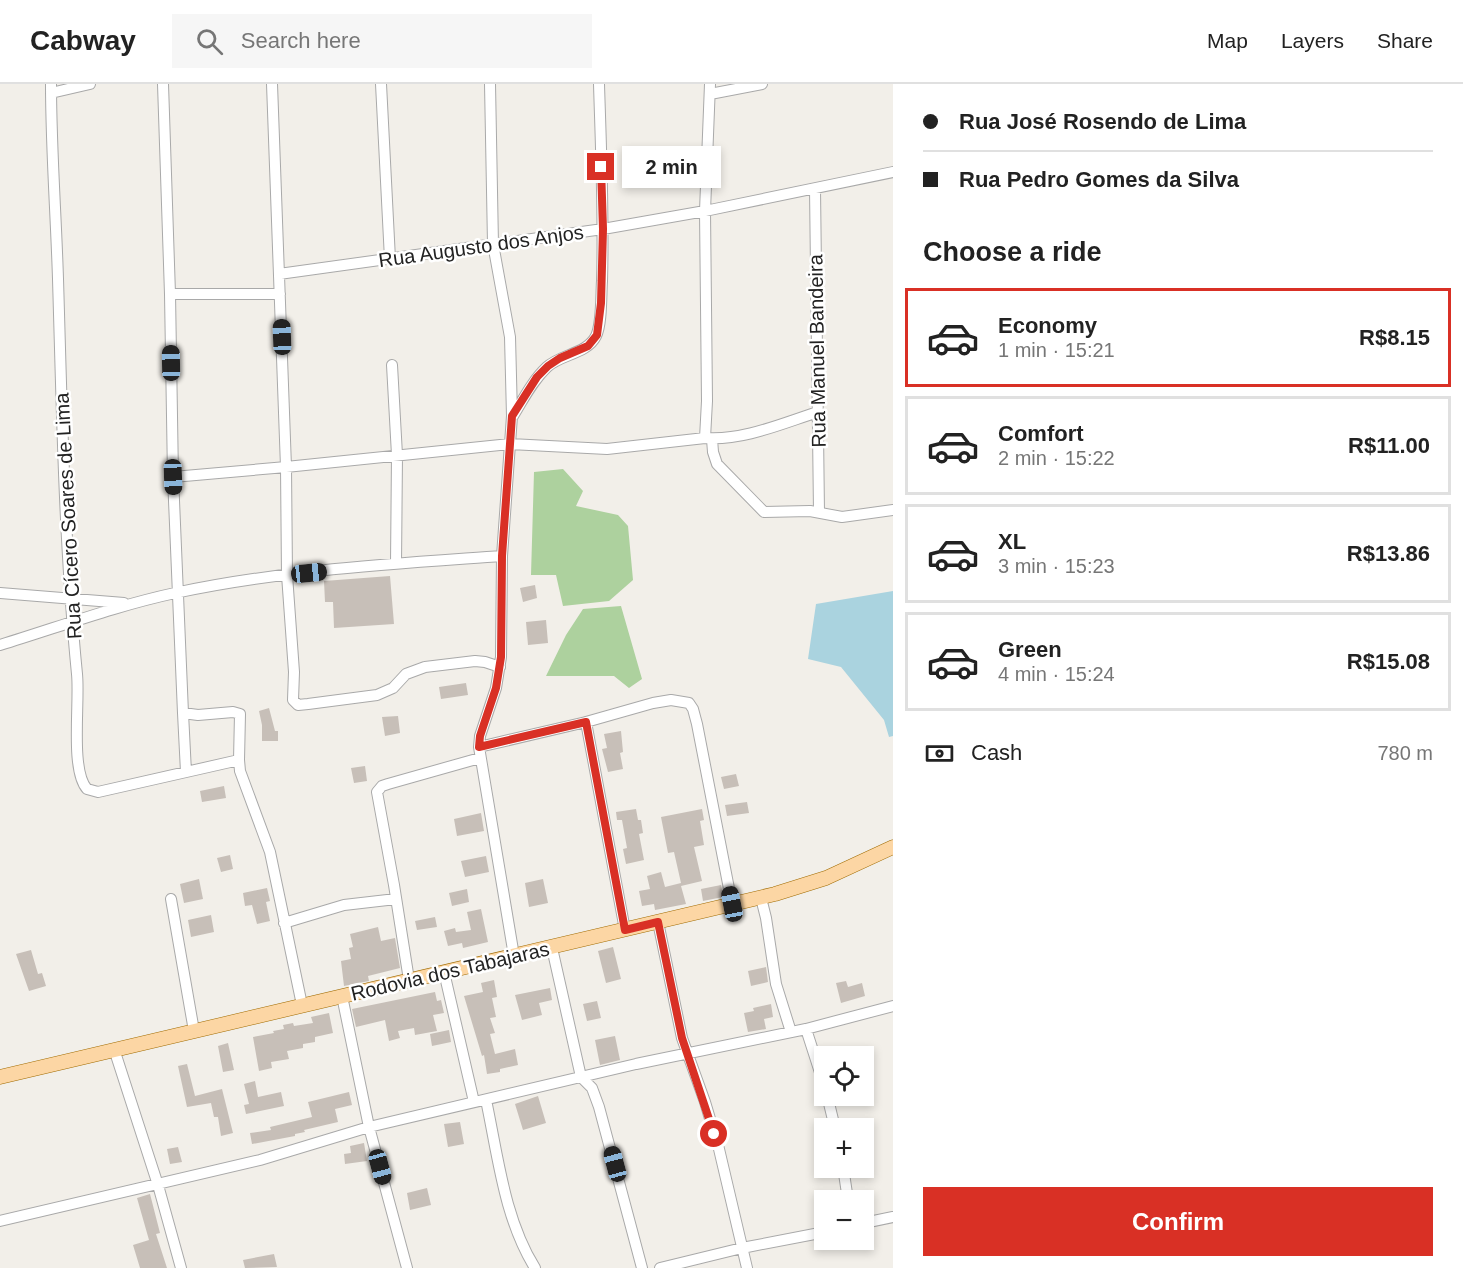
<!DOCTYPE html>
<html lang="en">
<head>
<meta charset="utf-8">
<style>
	:root { --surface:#fff; --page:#f6f6f6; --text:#222; --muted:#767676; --line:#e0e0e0; --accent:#d93025 }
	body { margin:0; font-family:Arial,sans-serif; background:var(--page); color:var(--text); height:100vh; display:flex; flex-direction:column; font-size:22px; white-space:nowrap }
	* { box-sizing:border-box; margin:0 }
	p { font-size:20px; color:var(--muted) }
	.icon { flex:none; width:33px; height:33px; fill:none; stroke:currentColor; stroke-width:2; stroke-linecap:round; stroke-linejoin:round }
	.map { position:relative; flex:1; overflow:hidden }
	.drawer { display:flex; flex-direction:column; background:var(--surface); width:570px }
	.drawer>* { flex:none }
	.guide { display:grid; align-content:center; height:132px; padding:0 30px; background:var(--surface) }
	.controls { position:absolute; left:814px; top:962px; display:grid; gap:12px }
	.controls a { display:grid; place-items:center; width:60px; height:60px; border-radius:0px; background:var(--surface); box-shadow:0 3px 9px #0003; font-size:30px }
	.end { position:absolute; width:27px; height:27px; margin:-14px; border:8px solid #d93025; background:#fff; box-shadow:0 0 0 3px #fff }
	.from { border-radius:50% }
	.bubble { position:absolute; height:42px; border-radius:0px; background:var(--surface); box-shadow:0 3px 9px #0003; font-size:20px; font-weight:700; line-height:42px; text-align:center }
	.car { position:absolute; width:18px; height:36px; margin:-18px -9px; border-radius:8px; box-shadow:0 0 4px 2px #0007; background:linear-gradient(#222 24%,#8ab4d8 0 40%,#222 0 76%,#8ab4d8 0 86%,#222 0) }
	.guide b { display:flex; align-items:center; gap:21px; height:57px; font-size:22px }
	.guide b+b { border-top:2px solid var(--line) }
	.guide i { width:15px; height:15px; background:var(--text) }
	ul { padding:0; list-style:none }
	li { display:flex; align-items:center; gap:18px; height:99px; margin:0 12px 9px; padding:0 18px; border:3px solid var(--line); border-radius:0px }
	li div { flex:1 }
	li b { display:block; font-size:22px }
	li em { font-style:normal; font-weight:700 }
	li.selected { border-color:var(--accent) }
	li>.icon { width:54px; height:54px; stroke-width:1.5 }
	h2 { padding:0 30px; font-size:27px; line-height:72px }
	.pay { display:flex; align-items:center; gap:15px; height:66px; padding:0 30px; font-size:22px }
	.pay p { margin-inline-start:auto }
	.button { display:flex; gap:12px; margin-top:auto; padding:12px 30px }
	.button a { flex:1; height:69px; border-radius:0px; background:var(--accent); color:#fff; font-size:24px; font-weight:700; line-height:69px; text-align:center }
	header { display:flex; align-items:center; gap:36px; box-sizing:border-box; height:84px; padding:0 30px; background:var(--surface); border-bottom:2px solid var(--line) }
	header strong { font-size:28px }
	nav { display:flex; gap:33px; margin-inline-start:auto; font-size:21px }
	.search { width:420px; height:54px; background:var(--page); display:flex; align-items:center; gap:15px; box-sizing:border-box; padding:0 21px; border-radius:0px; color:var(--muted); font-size:22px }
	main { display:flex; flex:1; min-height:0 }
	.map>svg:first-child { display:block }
</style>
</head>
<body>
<header>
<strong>Cabway</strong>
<div class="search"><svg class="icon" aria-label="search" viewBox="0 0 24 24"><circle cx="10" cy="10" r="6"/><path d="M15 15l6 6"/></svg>Search here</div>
<nav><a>Map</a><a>Layers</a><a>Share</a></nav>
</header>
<main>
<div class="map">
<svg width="893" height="1184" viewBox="0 0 893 1184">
	<rect width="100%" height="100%" fill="#f2efe9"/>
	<path fill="#add19e" d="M563,385L583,407L576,422L618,431L628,442L633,496L609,517L563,522L556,491H531L534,388Z
		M621,522L642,595L629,604L614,592H546L566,551L583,525Z"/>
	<path fill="#aad3df" d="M893,507V652L889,653L884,636L841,583L808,575L816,520Z"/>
	<path fill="#c7bfb8" d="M390,492L394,540L334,544L333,518H325L324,497Z
		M535,501L537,514L523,518L520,504Z
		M546,536L548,559L528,561L526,538Z
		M466,599L468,611L441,615L439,603Z
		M269,624L275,647H278V657H262V641L259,627Z
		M398,632L400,649L385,652L382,633Z
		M621,647L623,668L620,669L623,685L608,688L602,665L607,664L604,650Z
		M365,682L367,697L354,699L351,684Z
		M736,690L739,702L724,705L721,693Z
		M224,702L226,714L202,718L200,707Z
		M747,718L749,729L727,732L725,721Z
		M636,725L638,736H641L643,749L639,750L644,776L626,780L623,765L627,764L622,736H617L616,728Z
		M702,725L704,736L700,737L704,761L694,763L702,797L681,802L686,820L655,826L654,820L642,822L639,807L650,805L647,792L661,788L665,803L681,799L674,768L668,769L661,733Z
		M481,729L484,747L457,752L454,735Z
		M230,771L233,785L221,788L217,774Z
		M486,772L489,788L465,793L461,777Z
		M199,795L203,815L184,819L180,800Z
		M543,795L548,819L529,823L525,799Z
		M721,801L723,813L703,817L701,805Z
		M267,804L270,817L266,818L270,837L257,840L252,821L245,822L243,809Z
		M467,805L469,818L452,822L449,809Z
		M481,825L488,858L463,864L462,859L448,862L444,847L455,844L456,848L471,846L467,828Z
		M211,831L214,848L191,853L188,836Z
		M435,833L437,843L417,846L415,837Z
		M378,843L381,857L395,854L400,884L368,892L369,897L344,902L341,877L351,875L349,864L353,863L350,850Z
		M613,863L621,895L606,899L598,867Z
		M31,866L38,890L42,889L46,902L29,907L16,870Z
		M766,883L768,898L751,902L748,887Z
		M494,896L497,913L492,914L496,933L490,934L495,949L490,950L495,970L515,965L518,981L500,985V988L487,990L484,971L482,972L464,912L483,908L481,899Z
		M846,897L848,903L862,899L865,912L841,919L836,899Z
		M550,904L552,916L539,919L542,931L522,936L515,911Z
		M435,908L437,917L441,916L444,929L433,931L437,947L415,951L414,944L398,947L400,954L389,957L385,936L356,943L352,925Z
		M597,917L601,934L587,937L583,920Z
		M771,920L773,933L764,935L766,945L748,948L744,929L754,927L753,924Z
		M329,929L333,949L315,953V958L303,960V964L287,967L289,975L271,978L272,984L259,987L253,953L274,949L273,947L284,945L283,941L293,939L294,942L313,939L311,933Z
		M449,946L451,958L432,962L430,950Z
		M615,952L620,976L600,981L595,956Z
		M228,959L234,986L223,988L218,962Z
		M187,980L195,1012L222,1005L233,1049L221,1052L218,1033H214L211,1019L187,1023L178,982Z
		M255,997L258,1013L281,1008L284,1022L246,1030L244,1021L249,1020L244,1000Z
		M349,1008L352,1021L335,1025L338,1038L304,1046L305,1048L295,1050V1052L252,1060L250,1049L271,1046L270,1043L312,1033L308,1018Z
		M538,1012L546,1039L523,1046L515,1020Z
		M460,1038L464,1060L448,1063L444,1040Z
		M364,1059L367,1077L345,1080L344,1070L351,1069L350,1062Z
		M178,1063L182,1078L170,1080L167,1065Z
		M427,1104L431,1121L410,1126L407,1109Z
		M150,1110L160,1149L156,1150L167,1184H140L133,1161L149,1156L137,1114Z
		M274,1170L277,1183L245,1184L243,1176Z"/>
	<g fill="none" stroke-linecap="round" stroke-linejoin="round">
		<defs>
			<path id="minor" d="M51,0C51,65 56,130 58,195C62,327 64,458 77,590C80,618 70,686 87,705L98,708L239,676
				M163,0L170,210L173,393L183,629L198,631L233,628L240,630L239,676L240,687L270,768L302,921
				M272,0L286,383L287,491L294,588L293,616L298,621L308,620L377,611L393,604L406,590L425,583L475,577L485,578L500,583
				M381,0L390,175
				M490,0L493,160L510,253L512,332L502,472L501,573L496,604L480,652L479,663L514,872
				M51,9L90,0
				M710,10L762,0
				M815,105L819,428
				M279,190L603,145L705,127L893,88
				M170,210H280
				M392,281L397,371L396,480
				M513,332C523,316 532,297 547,283C561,270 587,270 596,252C602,240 601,211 602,197C604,131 601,66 599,0
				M705,354C743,357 783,339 818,328
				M712,355L713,368L717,380L764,428L810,427L842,433L893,426
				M173,393L286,383L510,360L607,365L705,354L707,317L705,127L710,0
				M0,509L124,519
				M0,561C59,543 115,522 175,509C282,486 393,480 502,472
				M183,629L186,688
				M586,638L625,846
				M479,663L586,638L653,619L671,616L689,619L693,625L697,640L732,820
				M761,814L766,834L776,900L791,948
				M171,815L194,947
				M658,838L682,954L705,1018L719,1065L747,1184
				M284,839L344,821L396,815
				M552,864L581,993L592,1004L599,1023L642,1184
				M444,888L474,1018
				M409,896L394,801L377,708L382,702L388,700L480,674
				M342,912L369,1043L407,1184
				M806,945L825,1004
				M114,965L158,1101L181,1184
				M827,1011L835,1044
				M486,1016C498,1072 504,1134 535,1184
				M843,1083L848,1116
				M0,1137L260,1076L369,1043L636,980L806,945L893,922
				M864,1139L893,1133
				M660,1184L742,1164L825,1148"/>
			<path id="major" d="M0,993L775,810L826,794L893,763"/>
		</defs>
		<use href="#minor" stroke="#a9a9a9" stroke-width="12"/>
		<use href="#major" stroke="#a06b00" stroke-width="15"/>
		<use href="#minor" stroke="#fff" stroke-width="10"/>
		<use href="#major" stroke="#fcd6a4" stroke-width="14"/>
	</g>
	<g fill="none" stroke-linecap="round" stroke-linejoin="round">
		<path stroke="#d93025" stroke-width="8" d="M601,83L603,145L601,219L597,251L588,262L560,274L548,282L537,293L512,332L502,472L501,573L496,604L480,652L479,663L586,638L625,846L658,838L682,954L714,1050"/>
	</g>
	<g text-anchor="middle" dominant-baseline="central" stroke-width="5" stroke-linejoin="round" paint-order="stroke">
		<g font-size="20" fill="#222" stroke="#fff">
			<text transform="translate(481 162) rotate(-8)">Rua Augusto dos Anjos</text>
			<text transform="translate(817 267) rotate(-91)">Rua Manuel Bandeira</text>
			<text transform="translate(68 432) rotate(-93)">Rua Cícero Soares de Lima</text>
			<text transform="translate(450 887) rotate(-13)">Rodovia dos Tabajaras</text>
		</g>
	</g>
</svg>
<div class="controls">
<a><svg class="icon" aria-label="locate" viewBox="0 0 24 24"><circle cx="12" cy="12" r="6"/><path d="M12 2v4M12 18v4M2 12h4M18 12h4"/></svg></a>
<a>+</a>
<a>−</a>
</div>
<i class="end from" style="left:714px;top:1050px"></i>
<i class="end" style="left:601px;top:83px"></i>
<div class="bubble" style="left:622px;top:62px;width:99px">2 min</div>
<i class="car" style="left:282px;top:253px;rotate:358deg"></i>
<i class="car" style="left:171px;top:279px;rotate:359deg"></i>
<i class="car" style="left:173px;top:393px;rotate:178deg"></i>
<i class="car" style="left:309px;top:489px;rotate:84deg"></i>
<i class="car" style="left:732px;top:820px;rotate:349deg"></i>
<i class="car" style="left:615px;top:1080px;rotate:345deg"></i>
<i class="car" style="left:380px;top:1083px;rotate:165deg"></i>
</div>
<section class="drawer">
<div class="guide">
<b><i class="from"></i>Rua José Rosendo de Lima</b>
<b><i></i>Rua Pedro Gomes da Silva</b>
</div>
<h2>Choose a ride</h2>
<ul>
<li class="selected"><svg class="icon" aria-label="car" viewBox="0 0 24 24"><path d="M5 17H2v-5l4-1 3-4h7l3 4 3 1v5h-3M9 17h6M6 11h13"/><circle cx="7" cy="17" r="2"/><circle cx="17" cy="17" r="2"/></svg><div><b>Economy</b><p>1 min · 15:21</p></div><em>R$8.15</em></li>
<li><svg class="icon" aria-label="car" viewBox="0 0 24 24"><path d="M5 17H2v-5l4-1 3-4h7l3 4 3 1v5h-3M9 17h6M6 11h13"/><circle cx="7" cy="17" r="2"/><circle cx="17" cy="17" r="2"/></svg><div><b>Comfort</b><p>2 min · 15:22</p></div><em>R$11.00</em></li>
<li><svg class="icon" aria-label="car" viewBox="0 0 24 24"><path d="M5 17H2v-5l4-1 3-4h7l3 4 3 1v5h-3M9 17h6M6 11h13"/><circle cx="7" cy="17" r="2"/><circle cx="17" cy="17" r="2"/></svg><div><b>XL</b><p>3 min · 15:23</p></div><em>R$13.86</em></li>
<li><svg class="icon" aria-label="car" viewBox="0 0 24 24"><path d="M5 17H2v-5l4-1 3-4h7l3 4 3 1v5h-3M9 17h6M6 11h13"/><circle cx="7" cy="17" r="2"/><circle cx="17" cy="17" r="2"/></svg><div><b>Green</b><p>4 min · 15:24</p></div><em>R$15.08</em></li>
</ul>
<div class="pay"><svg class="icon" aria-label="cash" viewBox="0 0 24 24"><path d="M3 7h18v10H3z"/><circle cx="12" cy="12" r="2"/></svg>Cash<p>780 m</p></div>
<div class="button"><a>Confirm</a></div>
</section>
</main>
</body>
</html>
